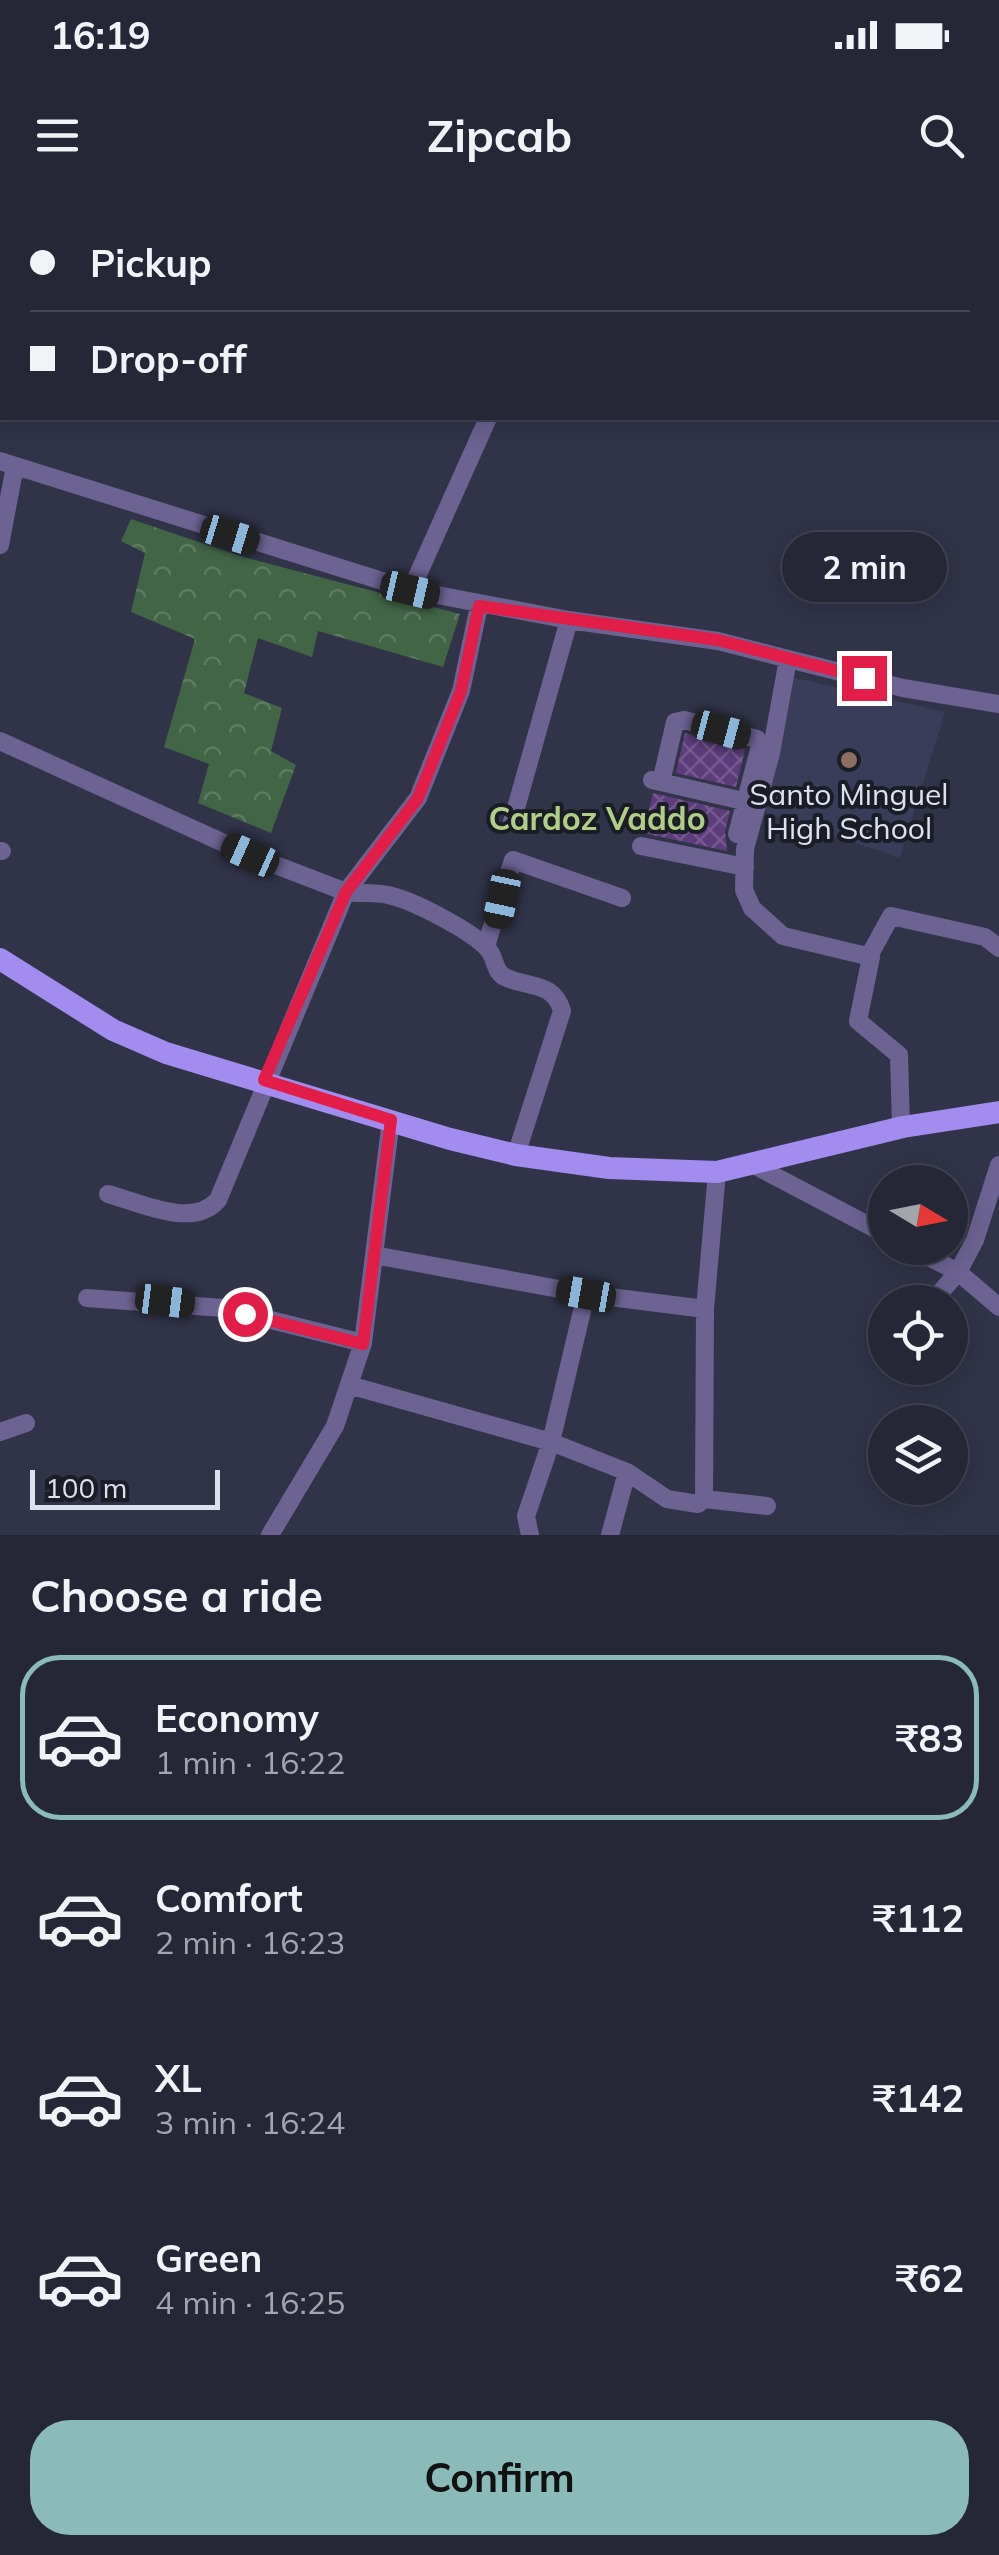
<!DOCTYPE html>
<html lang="en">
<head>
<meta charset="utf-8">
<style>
	:root { --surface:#252737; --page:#2d2f3f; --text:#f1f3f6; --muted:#a3a5ad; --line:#424452; --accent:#8bbbb9 }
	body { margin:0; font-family:Mulish,sans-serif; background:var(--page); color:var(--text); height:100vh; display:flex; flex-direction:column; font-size:38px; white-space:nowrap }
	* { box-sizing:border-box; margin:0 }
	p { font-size:32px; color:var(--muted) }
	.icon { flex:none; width:55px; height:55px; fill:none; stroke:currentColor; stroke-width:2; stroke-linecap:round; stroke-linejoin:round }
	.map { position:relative; height:1335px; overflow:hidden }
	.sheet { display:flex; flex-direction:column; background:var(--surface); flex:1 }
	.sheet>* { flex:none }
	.hud { position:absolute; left:0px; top:0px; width:1000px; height:220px; box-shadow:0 5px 25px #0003,0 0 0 2px var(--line); display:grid; align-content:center; height:220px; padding:0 30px; background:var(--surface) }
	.needle { width:65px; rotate:100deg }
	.fabs { position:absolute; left:868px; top:965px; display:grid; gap:20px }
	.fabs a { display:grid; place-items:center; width:100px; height:100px; border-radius:50%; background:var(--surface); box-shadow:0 5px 25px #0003,0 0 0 2px var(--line); font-size:50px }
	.scale { position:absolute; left:30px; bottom:25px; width:190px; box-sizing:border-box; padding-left:10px; border:5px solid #dde0ee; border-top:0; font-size:28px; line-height:35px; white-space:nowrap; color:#dde0ee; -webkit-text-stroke:8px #1b1d26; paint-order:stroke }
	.end { position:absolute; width:45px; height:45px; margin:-22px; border:12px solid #e11d48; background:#fff; box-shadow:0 0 0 5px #fff }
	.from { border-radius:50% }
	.bubble { position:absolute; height:70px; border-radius:35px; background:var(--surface); box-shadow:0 5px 25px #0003,0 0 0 2px var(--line); font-size:32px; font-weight:700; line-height:70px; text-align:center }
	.car { position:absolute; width:30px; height:60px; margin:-30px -15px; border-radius:12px; box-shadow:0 0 8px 2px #0007; background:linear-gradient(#222 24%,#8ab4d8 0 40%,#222 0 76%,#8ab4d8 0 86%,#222 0) }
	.hud b { display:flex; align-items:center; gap:35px; height:95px; font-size:38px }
	.hud b+b { border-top:2px solid var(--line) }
	.hud i { width:25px; height:25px; background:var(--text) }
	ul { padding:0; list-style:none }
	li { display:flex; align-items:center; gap:30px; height:165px; margin:0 20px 15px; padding:0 10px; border:5px solid transparent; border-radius:40px }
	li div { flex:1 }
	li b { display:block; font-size:38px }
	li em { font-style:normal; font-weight:700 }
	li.on { border-color:var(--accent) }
	li>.icon { width:90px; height:90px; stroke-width:1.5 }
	h2 { padding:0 30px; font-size:45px; line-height:120px }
	.primary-button { display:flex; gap:20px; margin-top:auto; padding:20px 30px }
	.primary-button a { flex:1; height:115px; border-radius:40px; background:var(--accent); color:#111; font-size:40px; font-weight:700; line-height:115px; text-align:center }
	.status { display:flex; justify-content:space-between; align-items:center; height:70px; padding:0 50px; background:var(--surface); direction:ltr }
	.status svg { height:28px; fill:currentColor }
	header { display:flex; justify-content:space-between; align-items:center; height:130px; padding:0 30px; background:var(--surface); font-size:45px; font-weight:700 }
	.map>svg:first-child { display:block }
</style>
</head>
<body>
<div class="status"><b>16:19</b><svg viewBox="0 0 49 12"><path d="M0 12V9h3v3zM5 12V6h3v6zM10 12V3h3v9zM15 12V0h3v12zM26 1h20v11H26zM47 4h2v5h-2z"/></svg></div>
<header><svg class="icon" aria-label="menu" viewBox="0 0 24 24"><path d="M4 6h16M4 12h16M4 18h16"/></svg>Zipcab<svg class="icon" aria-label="search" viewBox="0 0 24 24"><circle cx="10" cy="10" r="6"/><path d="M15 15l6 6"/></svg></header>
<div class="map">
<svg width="999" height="1335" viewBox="0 0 999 1335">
	<defs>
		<pattern id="forest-crowns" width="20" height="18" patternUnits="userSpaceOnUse" patternTransform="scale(2.5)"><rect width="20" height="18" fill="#426546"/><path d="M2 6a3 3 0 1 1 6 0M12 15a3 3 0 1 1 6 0" fill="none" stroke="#5d7b61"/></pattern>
		<pattern id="building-cross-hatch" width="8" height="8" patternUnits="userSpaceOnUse" patternTransform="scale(2.5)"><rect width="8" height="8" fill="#5d3c7c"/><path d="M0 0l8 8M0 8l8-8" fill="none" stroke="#74588f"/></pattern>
	</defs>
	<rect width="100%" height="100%" fill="#313449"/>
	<path fill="#393d59" d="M791,477L945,512L900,658L754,609Z"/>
	<path fill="url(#forest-crowns)" d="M131,319L240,356L460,414L443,467L318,431L312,457L258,438L244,493L282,508L271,551L296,565L271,633L198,603L209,564L164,547L195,439L131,412L145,353L121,341Z"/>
	<path fill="url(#building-cross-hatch)" d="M685,533L745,549L736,587L676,573Z
		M653,593L730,611L725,632L727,651L643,633Z"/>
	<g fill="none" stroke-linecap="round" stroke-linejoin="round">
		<path stroke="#6c6393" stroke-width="18" d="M573,2V0
			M0,81L2,82
			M0,101L2,99
			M0,128L2,122
			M0,261L411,390L569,420L718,441L903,488L999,504
			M0,345L15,266
			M411,390L488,218
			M788,459L771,553L745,649L744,690L752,708L783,736L871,757L858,821L899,855L901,927
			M0,541L250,655L346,692L218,1000C193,1029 141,1003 108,994
			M652,580L752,603
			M661,582L675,522L684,520L757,539L760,546L737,634
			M512,622L569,420
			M641,646L745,667
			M0,651H2
			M346,692C361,694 378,692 392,696C416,702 471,731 487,748C497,758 493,773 507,778C530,788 554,782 562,811L516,955
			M346,692L418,598L461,491L479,406
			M486,746L513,660L622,698
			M869,756L891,716L985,737L999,748
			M750,963L885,1034
			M717,972L705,1109L704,1299L767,1306
			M911,1048L958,1072L999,1107
			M374,1055L586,1094L705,1109
			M87,1098L223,1108L363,1143
			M932,1102L958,1072L975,1040L999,965
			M349,1185L551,1242L627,1272L667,1299L698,1304L704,1299
			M0,1232L26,1223
			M270,1335L335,1226L363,1143L391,920
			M530,1335L526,1316L551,1242L586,1094
			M610,1335L627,1272"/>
		<path stroke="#a28cef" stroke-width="22" d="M0,759L113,830L166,853L450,939L516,955L609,968L717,972L903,927L999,912"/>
	</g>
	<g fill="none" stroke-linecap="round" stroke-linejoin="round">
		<path stroke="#e11d48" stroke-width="12" d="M245,1114L363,1144L391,920L264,880L346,692L418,598L461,491L479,406L718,440L864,478"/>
	</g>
	<circle fill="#8d6e63" stroke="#1b1d26" stroke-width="4" cx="849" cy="560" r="10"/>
	<g text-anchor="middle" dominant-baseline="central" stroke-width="8" stroke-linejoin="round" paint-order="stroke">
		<g font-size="30" fill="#dde0ee" stroke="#1b1d26">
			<text x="849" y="594">Santo Minguel<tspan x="849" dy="34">High School</tspan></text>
		</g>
		<g font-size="32" font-weight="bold" fill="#b1ce87" stroke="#1b1d26">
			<text x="597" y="618">Cardoz Vaddo</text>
		</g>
	</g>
</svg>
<div class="fabs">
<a><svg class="needle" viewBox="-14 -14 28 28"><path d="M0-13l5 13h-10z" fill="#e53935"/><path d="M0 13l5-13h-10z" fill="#a3a5ad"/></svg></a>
<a><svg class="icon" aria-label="locate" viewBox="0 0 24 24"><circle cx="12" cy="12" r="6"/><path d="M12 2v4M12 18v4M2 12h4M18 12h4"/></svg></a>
<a><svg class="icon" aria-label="layers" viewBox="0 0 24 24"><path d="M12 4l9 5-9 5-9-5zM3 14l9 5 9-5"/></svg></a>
</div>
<div class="scale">100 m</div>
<i class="end from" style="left:245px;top:1114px"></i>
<i class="end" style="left:864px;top:478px"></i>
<div class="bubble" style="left:782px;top:332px;width:165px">2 min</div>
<i class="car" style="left:230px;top:335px;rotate:107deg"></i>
<i class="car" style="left:410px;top:390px;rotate:103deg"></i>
<i class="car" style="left:721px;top:530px;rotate:105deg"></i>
<i class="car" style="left:250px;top:655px;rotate:294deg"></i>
<i class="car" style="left:502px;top:699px;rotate:192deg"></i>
<i class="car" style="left:586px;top:1094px;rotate:280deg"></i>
<i class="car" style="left:165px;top:1101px;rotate:97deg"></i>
<div class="hud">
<b><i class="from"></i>Pickup</b>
<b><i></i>Drop-off</b>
</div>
</div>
<section class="sheet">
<h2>Choose a ride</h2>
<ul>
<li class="on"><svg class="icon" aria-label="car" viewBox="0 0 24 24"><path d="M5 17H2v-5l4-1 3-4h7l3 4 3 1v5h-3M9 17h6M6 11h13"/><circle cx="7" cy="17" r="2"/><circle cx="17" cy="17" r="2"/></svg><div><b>Economy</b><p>1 min · 16:22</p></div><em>₹83</em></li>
<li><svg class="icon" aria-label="car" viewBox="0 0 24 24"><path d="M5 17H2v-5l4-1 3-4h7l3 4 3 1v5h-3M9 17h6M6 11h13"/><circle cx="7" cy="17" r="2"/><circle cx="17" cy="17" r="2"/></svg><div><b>Comfort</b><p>2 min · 16:23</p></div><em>₹112</em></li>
<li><svg class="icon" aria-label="car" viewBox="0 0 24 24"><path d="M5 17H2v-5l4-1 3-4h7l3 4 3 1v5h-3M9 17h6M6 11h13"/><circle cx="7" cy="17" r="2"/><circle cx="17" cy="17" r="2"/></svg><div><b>XL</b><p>3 min · 16:24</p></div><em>₹142</em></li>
<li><svg class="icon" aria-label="car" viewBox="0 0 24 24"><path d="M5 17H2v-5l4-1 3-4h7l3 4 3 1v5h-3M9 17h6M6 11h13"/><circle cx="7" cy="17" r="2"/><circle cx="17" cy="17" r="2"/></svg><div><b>Green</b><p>4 min · 16:25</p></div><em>₹62</em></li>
</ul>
<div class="primary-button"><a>Confirm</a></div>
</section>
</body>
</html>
